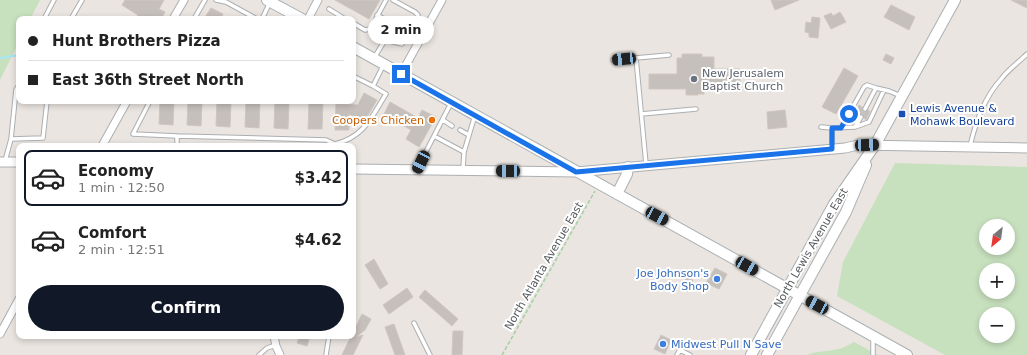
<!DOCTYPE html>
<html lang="en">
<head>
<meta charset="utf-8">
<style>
	:root { --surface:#fff; --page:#f6f6f6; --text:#222; --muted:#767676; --line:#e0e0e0; --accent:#111827 }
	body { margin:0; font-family:"DejaVu Sans",sans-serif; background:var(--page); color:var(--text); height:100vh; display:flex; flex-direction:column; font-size:15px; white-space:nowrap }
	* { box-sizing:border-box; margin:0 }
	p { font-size:13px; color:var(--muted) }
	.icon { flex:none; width:22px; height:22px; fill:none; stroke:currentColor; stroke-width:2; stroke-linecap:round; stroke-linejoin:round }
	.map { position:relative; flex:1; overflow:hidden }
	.sheet { position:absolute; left:16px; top:143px; width:340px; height:196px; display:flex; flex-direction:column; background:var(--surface); border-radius:8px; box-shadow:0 2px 6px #0003 }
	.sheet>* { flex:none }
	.hud { position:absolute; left:16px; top:16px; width:340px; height:88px; border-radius:8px; box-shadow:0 2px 6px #0003; display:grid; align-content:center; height:88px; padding:0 12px; background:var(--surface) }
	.needle { width:26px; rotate:209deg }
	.controls { position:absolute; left:979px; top:219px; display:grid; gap:8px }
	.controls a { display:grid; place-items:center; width:36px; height:36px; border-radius:50%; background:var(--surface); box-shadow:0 2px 6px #0003; font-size:20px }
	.end { position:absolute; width:18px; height:18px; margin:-9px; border:5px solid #1a73e8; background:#fff; box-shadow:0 0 0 2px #fff }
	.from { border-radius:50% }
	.bubble { position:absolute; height:28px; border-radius:14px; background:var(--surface); box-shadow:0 2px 6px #0003; font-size:13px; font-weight:600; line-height:28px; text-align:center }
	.car { position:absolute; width:12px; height:24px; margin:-12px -6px; border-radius:5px; box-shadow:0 0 3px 1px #0007; background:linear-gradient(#222 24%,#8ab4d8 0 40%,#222 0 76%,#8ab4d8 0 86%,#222 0) }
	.hud b { display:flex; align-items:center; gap:14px; height:38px; font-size:15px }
	.hud b+b { border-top:1px solid var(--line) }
	.hud i { width:10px; height:10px; background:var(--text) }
	ul { padding:7px 0 0; list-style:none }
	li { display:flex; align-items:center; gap:12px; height:56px; margin:0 8px 6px; padding:0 4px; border:2px solid transparent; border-radius:8px }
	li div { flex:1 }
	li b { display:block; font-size:15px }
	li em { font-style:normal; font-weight:600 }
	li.on { border-color:var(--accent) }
	li>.icon { width:36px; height:36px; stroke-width:1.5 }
	.button { display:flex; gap:8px; margin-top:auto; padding:8px 12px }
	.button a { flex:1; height:46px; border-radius:24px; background:var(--accent); color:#fff; font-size:16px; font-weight:600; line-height:46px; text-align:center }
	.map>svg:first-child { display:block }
</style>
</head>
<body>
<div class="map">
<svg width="1027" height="355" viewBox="0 0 1027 355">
	<rect width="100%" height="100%" fill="#eae5e0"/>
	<path fill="#c7e0be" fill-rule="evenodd" d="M0,0H40L30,19H19V42L0,80Z
		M895,163L1027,167V355H945L837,296L843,262ZM986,226H1008V248H986ZM986,270H1008V292H986ZM986,314H1008V336H986Z
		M854,342L878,355H807C817,351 822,352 833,350C841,349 847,346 854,342Z"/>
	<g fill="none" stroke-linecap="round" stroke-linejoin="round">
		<path stroke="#a5e7f6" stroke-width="2" d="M0,58L19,55"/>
	</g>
	<path fill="#c6c0bd" stroke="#cec6bf" d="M125,0H164L159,9L165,12L161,19H136L138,15L122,5Z
		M335,0H380L369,19Z
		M771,0H799L775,10Z
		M1011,0H1027V8Z
		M891,5L915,17L909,30L884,17Z
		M211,8L223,14L220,19H204Z
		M840,12L846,22L831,29L824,16L831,13L833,16Z
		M812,17L820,18L818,38L809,37V33L805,32L806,22L811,23Z
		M682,54H702V57H714V69H740V84H704V94H698V95H686V89H649V74H677V58H682Z
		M886,54L894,58L891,64L883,60Z
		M844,68L858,76L836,114L822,107Z
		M364,93L377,100L364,122L349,114V130H335L336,104L358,105Z
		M160,101H174L173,125L159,124Z
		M188,101H202L201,126L187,125Z
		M217,101H231L230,127L216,126Z
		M246,101H260L259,128L245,127Z
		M309,101H323L322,129H308Z
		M275,102L289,103L288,129L274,128Z
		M390,102L418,118L422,110L436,117L419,147L406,139L411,130L384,114Z
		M859,105L862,107V110L863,112H866L868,110L870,111L866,120L864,118L862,114L858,115L855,113Z
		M785,110L787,127L768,129L767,112Z
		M374,259L388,284L380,289L365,265Z
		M715,268L727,274L719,289L706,283Z
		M687,277L693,280L687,292L681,288Z
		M407,288L413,297L389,314L383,305Z
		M425,290L458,319L452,326L419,297Z
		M362,314L371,319L365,330L356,337L363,335L353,355H342L351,336H353V333Z
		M394,324L405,355H395L385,327Z
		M453,331H463L462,355H452Z
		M661,335L671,340L665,354L654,349Z
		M300,336H310L307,346L297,343Z"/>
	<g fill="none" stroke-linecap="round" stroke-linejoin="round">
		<defs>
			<path id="service" d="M216,0L226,2L257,19
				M386,0L372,26L385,40L402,44L417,17L418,15L415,12L393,0
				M329,9L345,19
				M377,15L409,33
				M44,19L54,0
				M71,19L82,0
				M194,19L205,0
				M262,19L270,2
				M353,23L365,30L370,29L372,26
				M411,29L422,35
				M374,58L385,40
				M636,58L646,164
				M613,60L669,55
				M353,76L373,86L383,66
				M150,101L133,134L177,136
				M451,103L434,136L464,152L463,169
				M865,109L876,88L889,91L901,96
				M641,114L696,109
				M443,120L452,126
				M821,127L832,128V148
				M855,127L869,122L884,90
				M832,128L855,127L861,117
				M841,128L864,87L867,85L876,88
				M460,130L469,135
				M11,139L16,90L19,85
				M335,144C364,137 371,118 386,94L373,86
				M177,146V136L326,140L335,144V146
				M970,146C976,121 984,98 1002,78C1009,69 1019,62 1027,54
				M464,152L475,115
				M5,161L11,139L43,138L47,101
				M417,169L434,136
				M414,323L430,355
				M873,337V355
				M259,355L267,348L276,345
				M326,355L329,336
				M677,355L680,350L690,355"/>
			<path id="minor" d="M173,19L184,0
				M308,19L318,0
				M401,74L442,0
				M102,146L127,101
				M0,334L19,299
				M274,336L276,346L280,355"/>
			<path id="tertiary" d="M0,162H19
				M353,169L576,172L845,148L858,145L1027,148"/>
			<path id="secondary" d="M267,0L302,19
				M353,47L907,355
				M617,194L627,174L628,167
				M751,355L834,204L875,145L955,0
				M767,355L846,212L866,165"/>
		</defs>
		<use href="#service" stroke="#acafb2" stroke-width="5.5"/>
		<use href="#minor" stroke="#acafb2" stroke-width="9"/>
		<use href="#tertiary" stroke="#acafb2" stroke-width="11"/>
		<use href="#secondary" stroke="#abb0b2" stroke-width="12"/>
		<path stroke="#a3d0a3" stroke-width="1.5" stroke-dasharray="4 2" stroke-linecap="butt" d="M502,355L595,191"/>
		<use href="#service" stroke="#fff" stroke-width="3.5"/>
		<use href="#minor" stroke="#fff" stroke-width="7"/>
		<use href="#tertiary" stroke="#fff" stroke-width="9"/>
		<use href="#secondary" stroke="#fff" stroke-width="10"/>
	</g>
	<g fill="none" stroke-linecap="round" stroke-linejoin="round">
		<path stroke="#1a73e8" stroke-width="5" d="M401,74L576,172L832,149V128H841L849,114"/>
	</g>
	<circle fill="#6b7280" stroke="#fff" stroke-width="1.5" cx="694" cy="79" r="4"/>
	<rect fill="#1a4fb4" stroke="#fff" stroke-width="1.5" x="898" y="110" width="8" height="8" rx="2"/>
	<circle fill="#e8710a" stroke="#fff" stroke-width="1.5" cx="432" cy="120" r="4"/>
	<g fill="#3f7fe0" stroke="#fff" stroke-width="1.5">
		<circle cx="717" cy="279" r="4"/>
		<circle cx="663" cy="344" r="4"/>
	</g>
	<g text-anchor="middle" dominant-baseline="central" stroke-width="4" stroke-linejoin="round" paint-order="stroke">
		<g font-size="11" fill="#5b616d" stroke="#fff" text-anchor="start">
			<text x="702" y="73">New Jerusalem<tspan x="702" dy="13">Baptist Church</tspan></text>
		</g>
		<g font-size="11" fill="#164399" stroke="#fff" text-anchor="start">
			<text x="910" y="108">Lewis Avenue &amp;<tspan x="910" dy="13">Mohawk Boulevard</tspan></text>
		</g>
		<g font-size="11" fill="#c56008" stroke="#fff" text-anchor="end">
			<text x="424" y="120">Coopers Chicken</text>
		</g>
		<g font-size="11" fill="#595d60" stroke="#fff">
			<text transform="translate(811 248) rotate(-60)">North Lewis Avenue East</text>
			<text transform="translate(544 266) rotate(-60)">North Atlanta Avenue East</text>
		</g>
		<g font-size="11" fill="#366cbe" stroke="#fff" text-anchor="end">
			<text x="709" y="273">Joe Johnson's<tspan x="709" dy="13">Body Shop</tspan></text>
			<text x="671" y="344" text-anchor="start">Midwest Pull N Save</text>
		</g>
	</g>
</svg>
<div class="controls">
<a><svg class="needle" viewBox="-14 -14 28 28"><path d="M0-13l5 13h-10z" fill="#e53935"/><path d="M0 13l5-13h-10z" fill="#767676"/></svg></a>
<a>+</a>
<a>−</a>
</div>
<i class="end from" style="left:849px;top:114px"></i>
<i class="end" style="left:401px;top:74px"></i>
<div class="bubble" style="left:368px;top:16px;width:66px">2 min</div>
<i class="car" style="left:624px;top:59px;rotate:265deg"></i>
<i class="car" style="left:867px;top:145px;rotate:88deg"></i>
<i class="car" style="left:421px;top:162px;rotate:206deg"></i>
<i class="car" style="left:508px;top:171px;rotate:271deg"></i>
<i class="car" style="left:657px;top:216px;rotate:118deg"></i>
<i class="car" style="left:747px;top:266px;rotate:120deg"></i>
<i class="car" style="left:817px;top:305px;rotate:298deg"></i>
<div class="hud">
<b><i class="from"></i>Hunt Brothers Pizza</b>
<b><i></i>East 36th Street North</b>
</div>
<section class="sheet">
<ul>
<li class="on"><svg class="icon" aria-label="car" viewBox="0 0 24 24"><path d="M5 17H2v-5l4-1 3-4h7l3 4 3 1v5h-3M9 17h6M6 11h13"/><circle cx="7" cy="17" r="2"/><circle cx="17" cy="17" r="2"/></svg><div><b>Economy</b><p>1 min · 12:50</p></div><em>$3.42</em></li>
<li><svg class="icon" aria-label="car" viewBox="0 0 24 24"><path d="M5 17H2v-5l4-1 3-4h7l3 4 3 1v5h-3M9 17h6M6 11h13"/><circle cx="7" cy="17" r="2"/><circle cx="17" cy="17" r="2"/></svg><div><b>Comfort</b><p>2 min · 12:51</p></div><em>$4.62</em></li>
</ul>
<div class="button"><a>Confirm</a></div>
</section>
</div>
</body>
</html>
